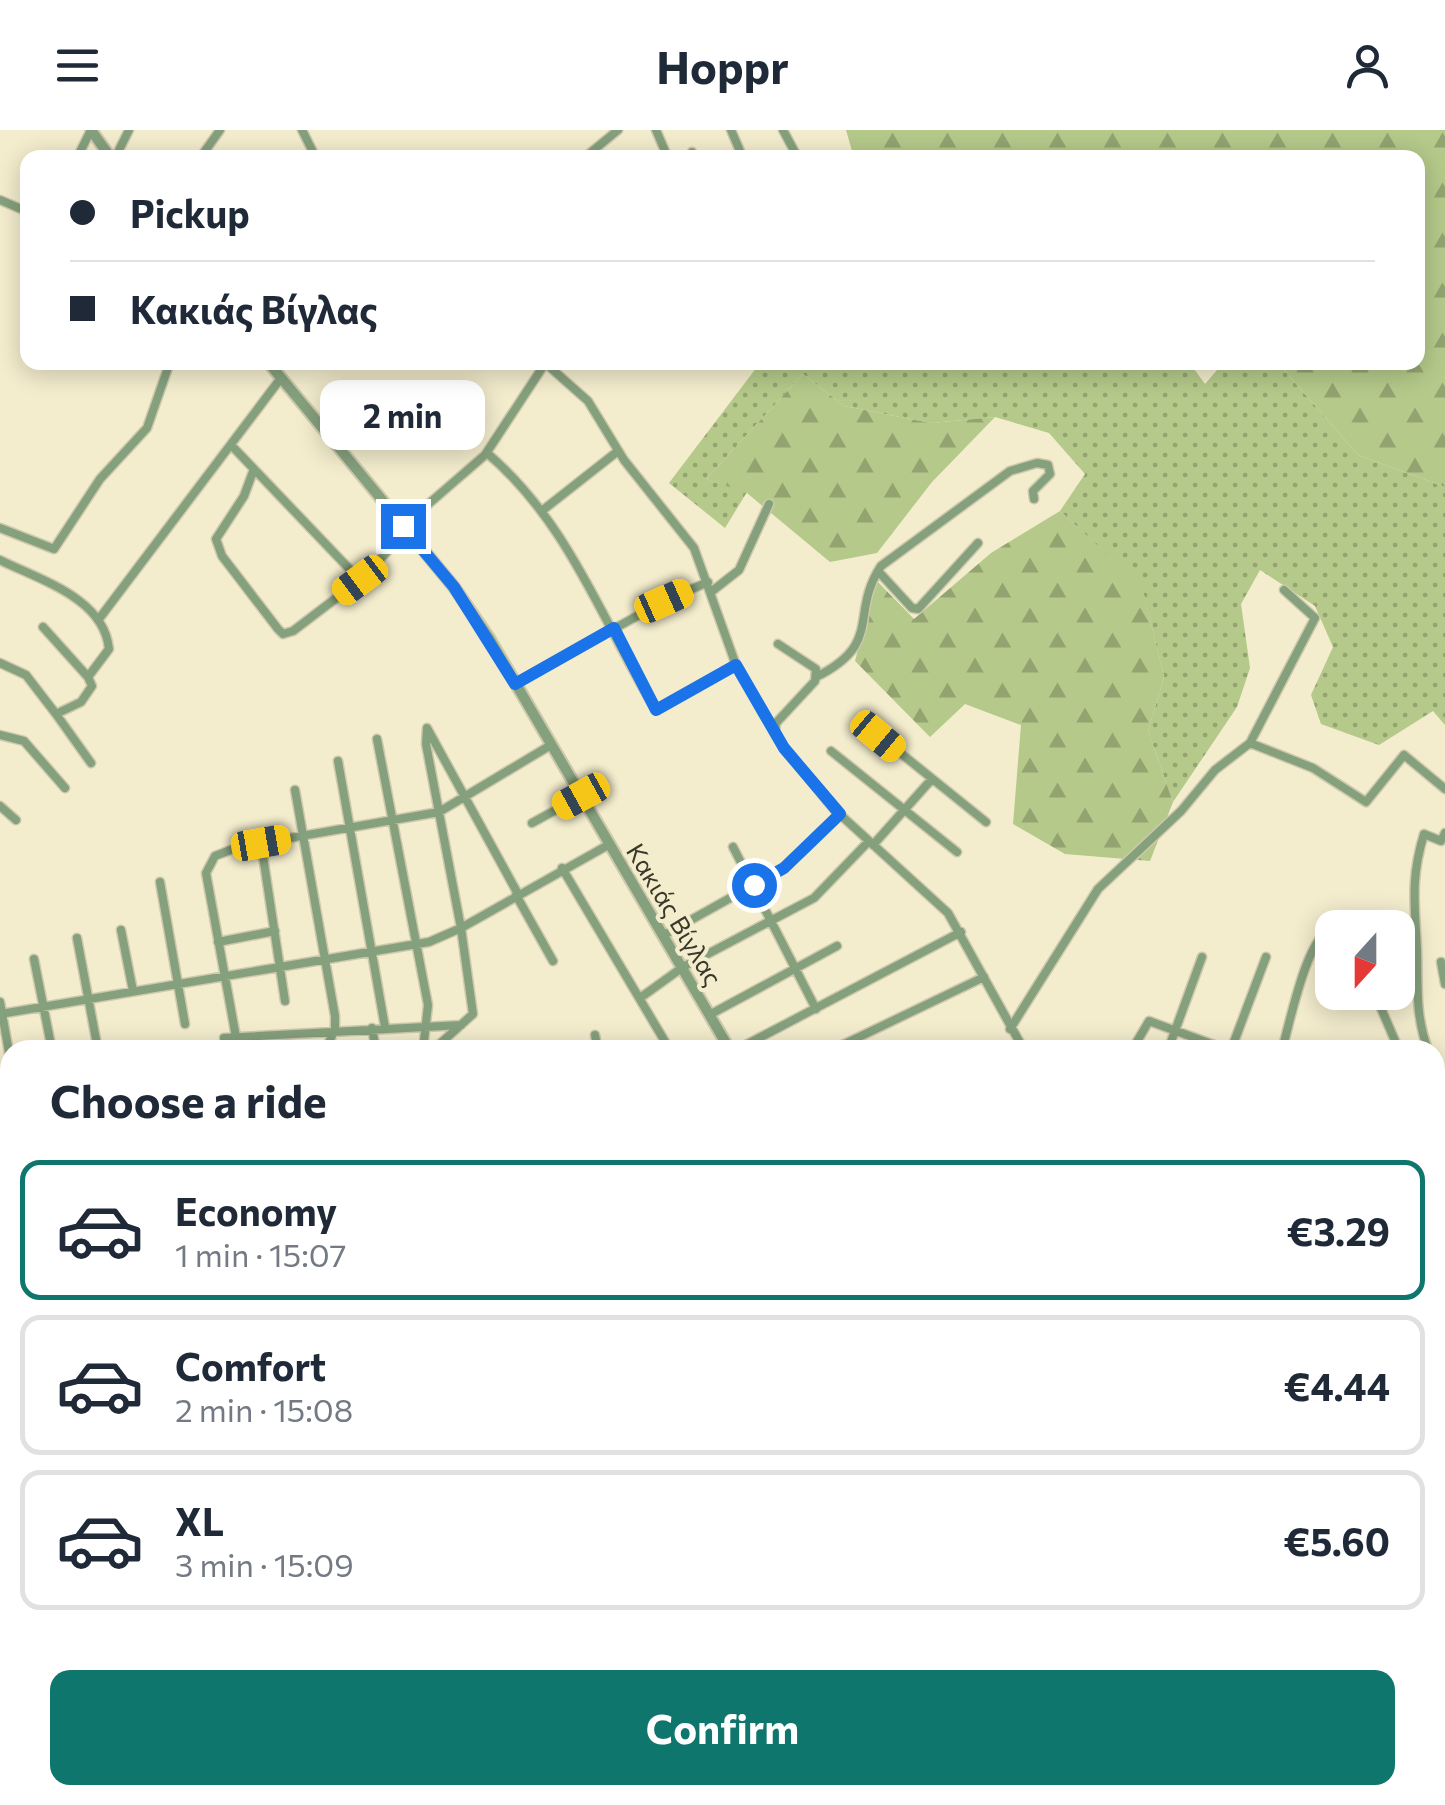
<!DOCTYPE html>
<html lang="en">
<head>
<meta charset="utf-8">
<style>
	:root { --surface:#fff; --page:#f2f2f3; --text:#1f2937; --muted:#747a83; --line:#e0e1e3; --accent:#0f766e }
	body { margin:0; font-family:Commissioner,sans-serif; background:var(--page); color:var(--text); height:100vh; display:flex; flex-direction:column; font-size:38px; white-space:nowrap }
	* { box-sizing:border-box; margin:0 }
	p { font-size:32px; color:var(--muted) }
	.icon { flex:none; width:55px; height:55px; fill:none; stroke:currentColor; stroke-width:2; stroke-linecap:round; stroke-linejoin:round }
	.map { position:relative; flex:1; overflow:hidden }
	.sheet { position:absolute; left:0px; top:910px; width:1445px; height:765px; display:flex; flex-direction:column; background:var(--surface); border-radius:30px 30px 0 0; box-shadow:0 5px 25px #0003 }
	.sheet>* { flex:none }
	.guide { position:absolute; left:20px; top:20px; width:1405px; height:220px; border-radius:20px; box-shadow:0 5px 25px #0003; display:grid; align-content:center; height:220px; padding:0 50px; background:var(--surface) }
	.needle { width:65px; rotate:201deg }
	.tools { position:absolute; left:1315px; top:780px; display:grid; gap:20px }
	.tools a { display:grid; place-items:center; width:100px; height:100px; border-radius:20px; background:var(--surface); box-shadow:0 5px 25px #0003; font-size:50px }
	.end { position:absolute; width:45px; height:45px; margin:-22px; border:12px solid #1a73e8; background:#fff; box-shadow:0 0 0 5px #fff }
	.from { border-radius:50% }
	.bubble { position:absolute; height:70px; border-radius:20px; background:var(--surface); box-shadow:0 5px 25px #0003; font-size:32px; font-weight:700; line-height:70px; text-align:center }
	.car { position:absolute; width:30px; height:60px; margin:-30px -15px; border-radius:12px; box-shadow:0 0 8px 2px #0007; background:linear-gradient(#f5c518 24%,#345 0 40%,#f5c518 0 76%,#345 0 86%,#f5c518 0) }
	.guide b { display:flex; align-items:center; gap:35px; height:95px; font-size:38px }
	.guide b+b { border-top:2px solid var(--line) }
	.guide i { width:25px; height:25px; background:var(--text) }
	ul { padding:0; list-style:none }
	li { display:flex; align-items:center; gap:30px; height:140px; margin:0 20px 15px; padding:0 30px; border:5px solid var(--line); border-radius:20px }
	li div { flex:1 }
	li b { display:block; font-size:38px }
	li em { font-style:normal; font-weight:700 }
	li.current { border-color:var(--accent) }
	li>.icon { width:90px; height:90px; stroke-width:1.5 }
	h2 { padding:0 50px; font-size:45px; line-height:120px }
	.primary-button { display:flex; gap:20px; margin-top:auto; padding:20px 50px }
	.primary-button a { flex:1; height:115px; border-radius:20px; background:var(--accent); color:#fff; font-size:40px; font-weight:700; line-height:115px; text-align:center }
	header { display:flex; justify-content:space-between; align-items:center; height:130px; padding:0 50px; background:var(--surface); font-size:45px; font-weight:700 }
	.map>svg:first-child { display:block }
</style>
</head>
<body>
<header><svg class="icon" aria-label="menu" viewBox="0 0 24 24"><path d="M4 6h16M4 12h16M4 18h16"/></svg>Hoppr<svg class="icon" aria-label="person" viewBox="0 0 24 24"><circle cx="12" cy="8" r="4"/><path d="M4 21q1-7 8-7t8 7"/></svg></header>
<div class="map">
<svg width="1445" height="1675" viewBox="0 0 1445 1675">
	<defs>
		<pattern id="grass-dots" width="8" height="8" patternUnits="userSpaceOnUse" patternTransform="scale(2.5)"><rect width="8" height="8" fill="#b4c98a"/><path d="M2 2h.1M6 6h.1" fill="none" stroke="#93a471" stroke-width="1.8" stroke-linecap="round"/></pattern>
		<pattern id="forest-firs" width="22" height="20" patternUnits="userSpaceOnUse" patternTransform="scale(2.5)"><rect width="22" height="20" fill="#b4c98a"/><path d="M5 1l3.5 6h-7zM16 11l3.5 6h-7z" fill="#93a471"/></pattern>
	</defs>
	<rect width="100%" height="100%" fill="#f3eccd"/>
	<path fill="url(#grass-dots)" d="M1189,232L1205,254L1223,233H1278L1358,325L1445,357V595L1433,581L1379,615L1321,594L1311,565L1333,517L1315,476L1260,440L1241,474L1250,538L1237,577L1173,672L1148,601L1164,547L1142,457L1060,381L1085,344L1049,303L995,287L931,293L844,276L803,244L706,349L747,362L725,398L669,353L760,233Z"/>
	<path fill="url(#forest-firs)" d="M846,0H1445V357L1358,325L1278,233L1418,232V28H854Z
		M803,244L844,276L931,293L995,287L932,352L877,423L830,432L747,363L706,349Z
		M1060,381L1142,456L1164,547L1148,601L1173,672L1150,731L1065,724L1013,694L1021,595L965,574L930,607L855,531L876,450L914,489L991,423Z"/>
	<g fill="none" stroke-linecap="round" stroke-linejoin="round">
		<defs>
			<path id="minor" d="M302,0L316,28
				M656,0L668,28
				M731,0L743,28
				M783,0L798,28
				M692,22L694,28
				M77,28L91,0
				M115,28L129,0
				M200,28L220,0
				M584,28L618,0
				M0,70L28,82
				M544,232L588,271L624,330L694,418L736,535L784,618L834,679L948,783L1024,920
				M231,315L360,450L407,401
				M487,323C570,394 601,490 656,580L736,535
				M254,339L244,366L216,409L222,426L278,499L283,504L293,501L360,450
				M543,380L618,321
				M403,396L485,325L546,232
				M0,398L54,419L100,349L147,298L170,232
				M0,430C40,450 104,468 109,519L88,547L43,497
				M878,441L912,478L918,479L978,413
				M1284,460L1315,488L1250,613L1313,638L1366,672L1404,625L1445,659
				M711,462L739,440L769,374
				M99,489L281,248
				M0,533L26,545L56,584L81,572L92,556L88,547
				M816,547C884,513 849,485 881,436L1010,341L1037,333L1048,335L1050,344L1033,361L1034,369
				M515,554L664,471L708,452
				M56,584L91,633
				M775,601L776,593L815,551L816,539L778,514
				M0,605L24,611L65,658
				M878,605L986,692
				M377,609L428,875L423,920
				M831,621L957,722
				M338,631L385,897
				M295,660L335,886V900L325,920
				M0,676L16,690
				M532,693L581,666
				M261,713L285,871
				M873,715L931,650
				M733,717L816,879
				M562,738L670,920
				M160,752L185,894
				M516,765L553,831
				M121,800L133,861
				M664,805L784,738L840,684
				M77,808L98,920
				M218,812L275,801
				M34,829L52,920
				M1441,832L1445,854
				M1374,862L1399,920
				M640,868L683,837L814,768L869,711
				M0,872L10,928
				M0,884L429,812L461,798L426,614L427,598L518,764
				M711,884L837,816
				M372,898L376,920
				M1010,899L1098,759L1181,681L1215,640L1250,613
				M595,905L598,920
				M236,907L206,743L215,726L238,717L439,682L551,615
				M224,908L461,895
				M433,920L473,884L461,798L610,714
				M736,920L961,802
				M832,920L984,847
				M1132,920L1149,891L1228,920
				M1168,920L1202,827
				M1231,920L1266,827
				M1282,920C1290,892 1307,806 1332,798
				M1428,920C1415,884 1418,857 1417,820C1415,775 1410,750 1424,704L1441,711L1445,703
				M1435,938L1445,966
				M0,973L10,971
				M1435,986L1445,985
				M1435,1104L1445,1103
				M329,1665V1675
				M372,1665L373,1675
				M419,1665V1675
				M463,1665V1675
				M508,1665V1675
				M553,1665V1675
				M597,1665L598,1675
				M779,1665L784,1675
				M181,1675L188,1665
				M266,1675L272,1665
				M674,1675L691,1665
				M829,1675L895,1665"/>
			<path id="tertiary" d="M91,0L111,28
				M268,232L454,457L489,508L730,920
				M1389,1665L1395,1675"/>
		</defs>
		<use href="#minor" stroke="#cec8ad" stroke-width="11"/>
		<use href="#tertiary" stroke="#cec8ad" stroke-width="14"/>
		<use href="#minor" stroke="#85a07d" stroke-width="8"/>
		<use href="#tertiary" stroke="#85a07d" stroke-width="10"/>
	</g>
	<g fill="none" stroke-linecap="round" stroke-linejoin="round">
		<path stroke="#1a73e8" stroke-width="12" d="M403,396L454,457L515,554L614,498L656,580L736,535L784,618L840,684L784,738L754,755"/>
	</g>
	<g text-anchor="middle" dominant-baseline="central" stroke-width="8" stroke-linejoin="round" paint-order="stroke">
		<g font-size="25" fill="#3a382b" stroke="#f3eccd">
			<text transform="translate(675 784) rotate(59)">Κακιάς Βίγλας</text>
		</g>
	</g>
</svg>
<div class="tools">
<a><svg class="needle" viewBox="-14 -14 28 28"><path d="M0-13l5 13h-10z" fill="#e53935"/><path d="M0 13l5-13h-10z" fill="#747a83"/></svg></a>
</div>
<i class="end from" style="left:754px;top:755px"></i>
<i class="end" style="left:403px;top:396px"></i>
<div class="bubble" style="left:320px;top:250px;width:165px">2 min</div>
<i class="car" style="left:360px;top:450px;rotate:233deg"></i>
<i class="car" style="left:664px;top:471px;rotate:66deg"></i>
<i class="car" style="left:878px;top:606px;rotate:130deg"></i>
<i class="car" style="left:581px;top:666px;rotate:241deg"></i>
<i class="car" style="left:261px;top:713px;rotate:80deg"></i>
<div class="guide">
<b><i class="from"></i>Pickup</b>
<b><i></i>Κακιάς Βίγλας</b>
</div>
<section class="sheet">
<h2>Choose a ride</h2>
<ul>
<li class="current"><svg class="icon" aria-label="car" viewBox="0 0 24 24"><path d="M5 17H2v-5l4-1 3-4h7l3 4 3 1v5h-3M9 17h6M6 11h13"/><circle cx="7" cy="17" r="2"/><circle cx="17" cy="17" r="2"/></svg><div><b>Economy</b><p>1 min · 15:07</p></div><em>€3.29</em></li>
<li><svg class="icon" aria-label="car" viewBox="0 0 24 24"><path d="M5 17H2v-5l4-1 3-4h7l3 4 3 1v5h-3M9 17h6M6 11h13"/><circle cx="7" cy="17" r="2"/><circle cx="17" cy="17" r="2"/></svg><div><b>Comfort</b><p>2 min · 15:08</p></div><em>€4.44</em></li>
<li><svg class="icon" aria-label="car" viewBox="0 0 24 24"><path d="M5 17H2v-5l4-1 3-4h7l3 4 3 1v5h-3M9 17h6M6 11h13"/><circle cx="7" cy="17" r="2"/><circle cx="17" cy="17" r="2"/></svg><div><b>XL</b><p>3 min · 15:09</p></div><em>€5.60</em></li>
</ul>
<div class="primary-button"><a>Confirm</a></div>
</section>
</div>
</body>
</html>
